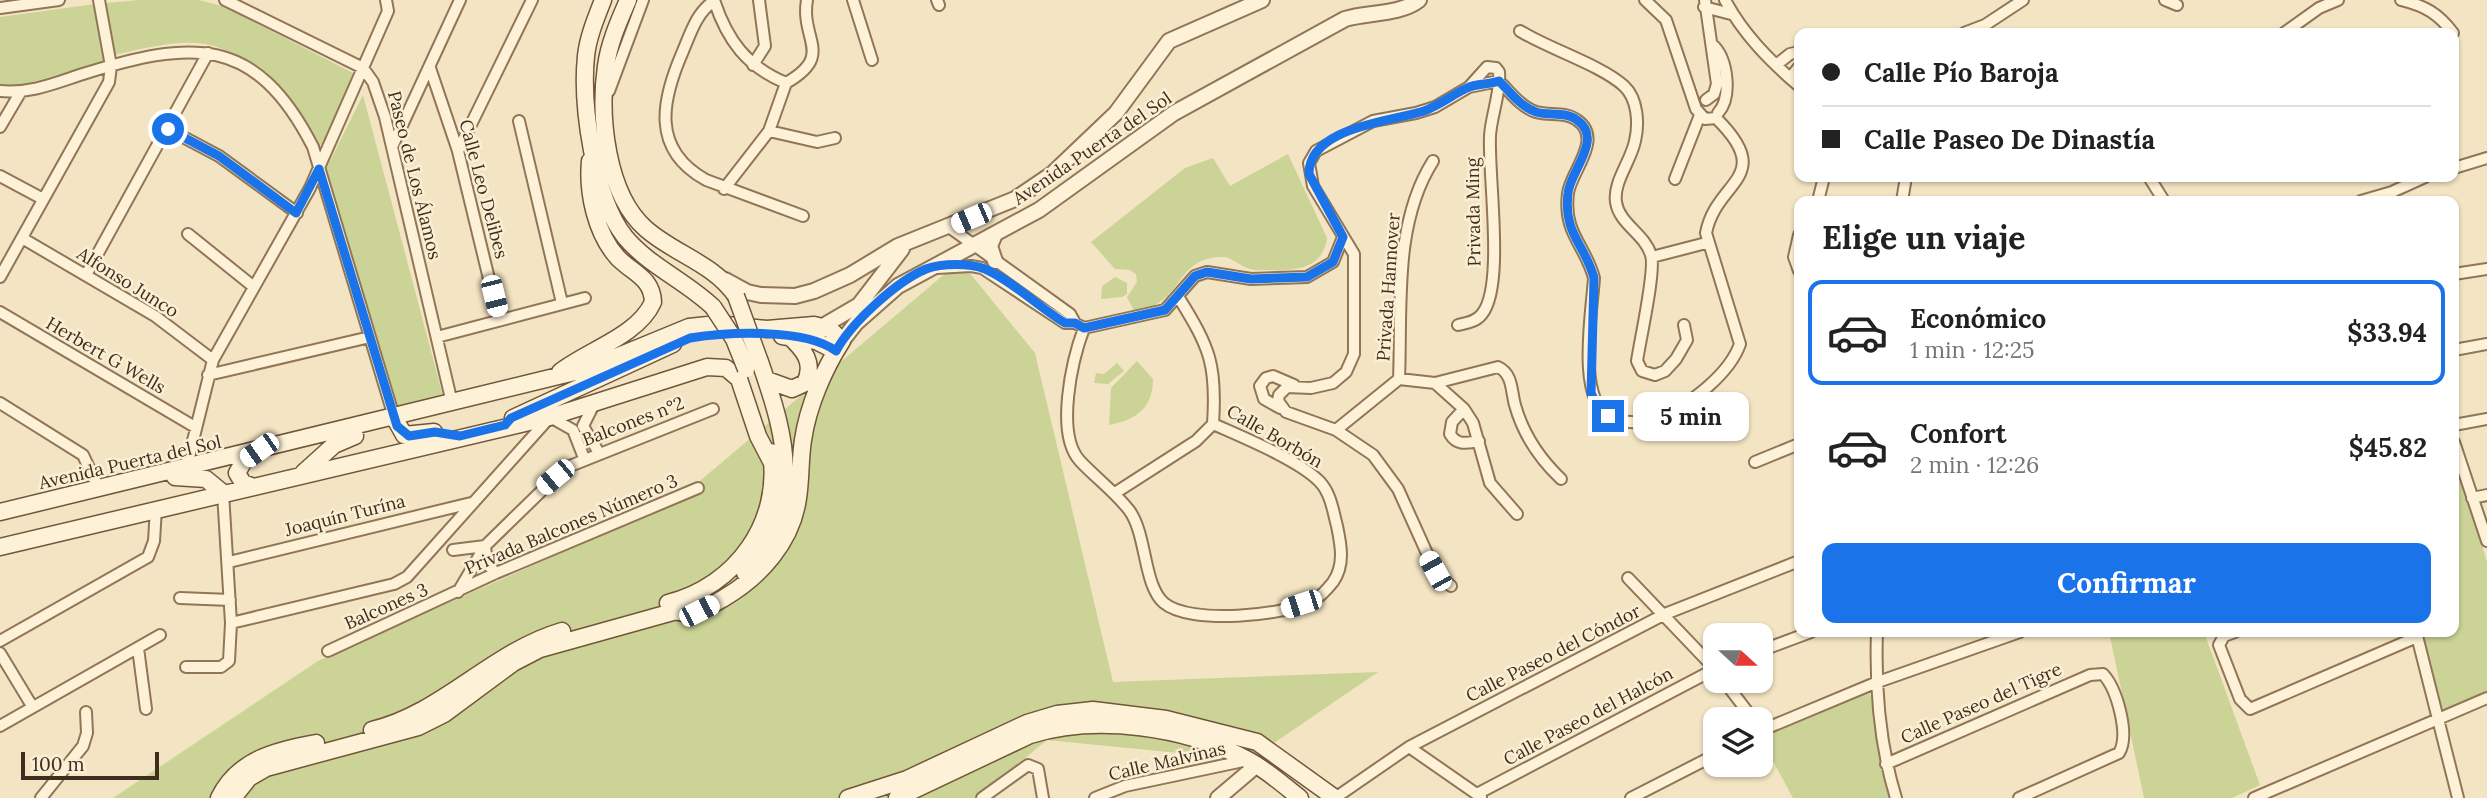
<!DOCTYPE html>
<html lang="es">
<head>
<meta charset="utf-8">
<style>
	:root { --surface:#fff; --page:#f2f2f2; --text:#222; --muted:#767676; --line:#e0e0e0; --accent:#1a73e8 }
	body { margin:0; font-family:Lora,serif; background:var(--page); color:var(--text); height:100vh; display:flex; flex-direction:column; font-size:26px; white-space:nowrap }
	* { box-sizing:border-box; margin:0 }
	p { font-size:23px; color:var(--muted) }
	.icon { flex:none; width:38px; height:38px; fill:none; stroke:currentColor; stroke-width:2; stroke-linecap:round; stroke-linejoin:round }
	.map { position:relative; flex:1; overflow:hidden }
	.drawer { position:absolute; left:1794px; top:196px; width:665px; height:441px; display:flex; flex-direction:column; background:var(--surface); border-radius:14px; box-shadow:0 2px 5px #0004 }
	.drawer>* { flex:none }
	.top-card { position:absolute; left:1794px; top:28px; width:665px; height:154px; border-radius:14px; box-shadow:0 2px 5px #0004; display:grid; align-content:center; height:154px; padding:0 28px; background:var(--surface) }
	.needle { width:46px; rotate:111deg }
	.fabs { position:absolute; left:1703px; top:623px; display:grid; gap:14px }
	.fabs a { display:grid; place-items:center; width:70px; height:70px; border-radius:14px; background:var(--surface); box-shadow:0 2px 5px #0004; font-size:35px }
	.scale { position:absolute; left:21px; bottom:18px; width:138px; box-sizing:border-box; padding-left:7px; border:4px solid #3f2d1d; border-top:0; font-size:19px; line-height:24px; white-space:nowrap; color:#3f2d1d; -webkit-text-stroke:5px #faefd4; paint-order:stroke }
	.end { position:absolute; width:32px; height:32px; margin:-16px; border:9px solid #1a73e8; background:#fff; box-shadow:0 0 0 4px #fff }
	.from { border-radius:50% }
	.bubble { position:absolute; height:49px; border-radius:14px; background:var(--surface); box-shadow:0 2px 5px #0004; font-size:23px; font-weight:700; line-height:49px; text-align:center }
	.car { position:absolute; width:21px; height:42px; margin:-21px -10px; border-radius:9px; box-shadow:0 0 5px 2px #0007; background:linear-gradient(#fff 24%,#345 0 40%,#fff 0 76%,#345 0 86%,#fff 0) }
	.top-card b { display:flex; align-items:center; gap:24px; height:66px; font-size:26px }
	.top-card b+b { border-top:2px solid var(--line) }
	.top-card i { width:18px; height:18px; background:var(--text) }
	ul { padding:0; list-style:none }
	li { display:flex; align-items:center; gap:21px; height:105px; margin:0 14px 10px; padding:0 14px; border:4px solid transparent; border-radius:14px }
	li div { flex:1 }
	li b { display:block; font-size:26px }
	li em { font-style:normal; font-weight:700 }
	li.selected { border-color:var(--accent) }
	li>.icon { width:63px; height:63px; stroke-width:1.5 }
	h2 { padding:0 28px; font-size:32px; line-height:84px }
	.button { display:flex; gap:14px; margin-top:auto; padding:14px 28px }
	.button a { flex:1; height:80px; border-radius:14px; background:var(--accent); color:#fff; font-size:28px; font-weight:700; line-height:80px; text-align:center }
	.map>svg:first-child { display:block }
</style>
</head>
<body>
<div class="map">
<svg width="2487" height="798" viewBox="0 0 2487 798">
	<rect width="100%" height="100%" fill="#f3e5c3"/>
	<path fill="#ccd396" d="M140,0H199L225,7L353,73L324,143L318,146C294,101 261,58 210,45C179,38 143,49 113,55L106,3Z
		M95,4L104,61L19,86L0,84V17Z
		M363,95L444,400L395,412L326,169Z
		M1288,154L1327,238C1323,269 1295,271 1269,270C1262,270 1254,271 1247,268C1239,265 1231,257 1223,257C1181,257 1183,290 1155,305C1149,309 1140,309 1134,311L1127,297L1137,282L1136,274L1130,270L1115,269L1091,242L1185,168L1213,158L1230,186Z
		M960,261L1035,353L1113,682L1378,672L1249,760L1047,740L976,798H113L318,661L675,502Z
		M1115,277L1127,283V294L1122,297L1101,299L1102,286Z
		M1137,361L1153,379C1153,408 1136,420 1109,425L1111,388Z
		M1117,363L1124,371L1108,384L1094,383L1096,373L1104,374Z
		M2454,452L2487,562V694L2447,711L2439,706L2422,632H2454Z
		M2109,632H2204L2260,785L2232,798H2144Z
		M1869,693L1872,698L1881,769L1890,798H1793L1761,739L1811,713Z"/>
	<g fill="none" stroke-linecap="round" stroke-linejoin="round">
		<defs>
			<path id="minor" d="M225,0L363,68L373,82L385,117L452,403
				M714,0C727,40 747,67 786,83
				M853,0L872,60
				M937,0L939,5
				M1645,0L1666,20L1696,109L1705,119L1716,118
				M1705,0L1717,84L1714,94L1706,100
				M1725,0C1743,34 1770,61 1799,86
				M2165,0L2177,5
				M2401,0C2425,6 2438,13 2453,33
				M714,1C697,12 691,32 683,51C662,99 650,149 706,180L803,216
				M1704,7L1731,14
				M0,8L59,0
				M1520,31C1549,49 1601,65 1624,86C1638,99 1639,124 1635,141C1631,161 1613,182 1616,202C1619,224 1645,234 1651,255C1656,270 1640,340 1637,361L1642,371L1655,375L1665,371L1676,359L1687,340L1684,325
				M1964,33L1985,25L2023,0
				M2284,33L2319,8L2338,0
				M1714,46C1728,61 1732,98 1718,113
				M753,65L765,46L759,0
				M1776,65L1790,54L1799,52
				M430,68L458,151L499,320
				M1790,78L1799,67
				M1499,81C1510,92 1521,107 1536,112C1549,116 1565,111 1577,120C1604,139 1571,171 1568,193C1563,234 1585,244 1594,278C1592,311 1576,400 1610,417C1624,424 1642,422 1658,423C1686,404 1728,378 1740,344L1706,233C1716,180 1777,178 1716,118
				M786,83C835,55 800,40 807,0
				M0,91C30,94 55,83 83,74C192,40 255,34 313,147L394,417
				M609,91L643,0
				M519,121L562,303
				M0,127L20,93
				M168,129L219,156L297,213
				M769,131L817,142L835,138
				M392,147L460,0
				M458,151L532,0
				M2454,168L2487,158
				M0,176L43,199
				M2149,177L2164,201
				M1675,179L1700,115
				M724,189L769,131L786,83
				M1818,201L1824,177
				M1902,201L1906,177
				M2361,201L2392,192
				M2383,201L2394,191L2425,177
				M949,227L1070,314L1075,323L1084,328L1165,310L1195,276L1207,272L1251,279L1307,277L1333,262L1343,237
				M188,234L254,287
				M1799,235L1794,257L1799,271
				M22,238L155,316L213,360
				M1652,257L1706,243
				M937,268L971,266L982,268L1065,323H1075
				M2454,274L2487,269
				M86,275L208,53
				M0,277L109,82L111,66L99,0
				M1179,298C1210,348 1217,365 1213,424
				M0,312L195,427
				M1458,325C1466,323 1476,322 1482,314C1505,286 1488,176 1490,136C1491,116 1501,92 1499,72L1496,68L1487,67L1469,87
				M1084,328C1072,360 1055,434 1080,461C1096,478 1114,491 1129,510C1147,534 1143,585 1164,603C1190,625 1285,616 1314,600C1320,597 1329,587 1333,582C1345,565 1341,545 1337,526C1333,511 1331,494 1320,482C1299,460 1242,437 1213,424
				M437,337L585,298
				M2454,350L2487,344
				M208,375L370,337
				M1399,379C1402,307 1393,224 1433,161
				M1435,383L1464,409L1473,423L1490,483L1517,514
				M0,403L83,455L99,489
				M594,404L583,426L599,453
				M1280,408L1264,399L1260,386L1266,378L1273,376L1294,385
				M1464,409L1452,422L1450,434C1457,446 1467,443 1479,441
				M2454,425L2487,419
				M1336,430L1399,379L1435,383L1498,367C1513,374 1511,391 1515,405C1523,434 1539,458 1561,479
				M2454,442L2487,541
				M1755,462L1799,444
				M186,469L213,360L310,188L388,11L386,0
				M1115,493L1196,441L1213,424
				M2472,498L2487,495
				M453,550L485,546L487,564L496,573
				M229,562L471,503
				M1628,578L1715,669
				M1451,586L1435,571L1398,489L1373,455L1336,430L1286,412L1278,401L1279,395L1287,387L1311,388L1333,383L1346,372L1354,354V254L1313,186L1309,163L1316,151L1373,121L1416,113L1435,107L1469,87L1499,81
				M458,592L485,546L565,468L713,409
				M180,598L230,600
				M231,623L394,584L407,577L550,417L573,430L584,458
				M1877,632C1875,689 1879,743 1896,798
				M2235,632L2224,636L2219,645L2240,699L2250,709L2417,637
				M2416,632L2458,798
				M0,641L148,557L154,541L156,508
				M138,648L146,709
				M328,651L496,573L698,488
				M1760,651L1811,632
				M0,653L32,706
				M186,667H221L229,661L231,623L223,493
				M1724,681L1753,719
				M0,726L160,635
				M1760,731L1875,683L2020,632
				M1409,747L1481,797
				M1886,764L2090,675L2103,674C2117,689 2130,735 2119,753L2019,798
				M1477,794L1715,669
				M41,798L83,746L87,733L86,712
				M982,798L1028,765L1038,769L1043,798
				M1095,798L1125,786L1248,760
				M1335,798L1409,747L1665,614L1799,561
				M1631,798L1715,755
				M2254,798L2487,698"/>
			<path id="tertiary" d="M995,261L990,246L995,234
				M725,280L747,292L761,295L795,296L814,291L850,275L898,246L1015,199L1052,174L1116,113L1169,41L1262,0
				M823,326L859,305L902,249
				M842,341L856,323L898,286L1039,210L1174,113L1345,19C1368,12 1400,15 1419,0
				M1218,798L1257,765"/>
			<path id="secondary" d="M603,0C596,18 588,37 586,56C581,105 594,198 625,237C649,266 686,281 713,307
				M628,0C619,21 609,43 606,66C599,116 606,194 646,229C676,255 713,263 736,296
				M782,336L816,341L836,351
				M560,372C588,350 638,336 653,302C652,278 634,274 618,258C596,234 587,193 590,161
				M767,380L792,389L805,383C815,363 804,350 789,336
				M394,417L404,435L434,432
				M513,418L673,344
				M303,473L334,445L355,436
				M175,477L206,479L223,493
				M251,486L243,483L237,473L244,461L255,453
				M0,512L587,369L689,327L717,324L767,329L814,325L830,329L842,341C824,369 808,406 803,440C800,459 801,479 798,498C792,542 760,577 724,598C710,606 695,616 679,612
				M0,547L550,417L707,367L726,368L739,379L758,436L772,463
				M745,573C802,500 789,445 760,362
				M668,603C736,586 782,522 771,452
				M372,730C443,713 491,652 562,631
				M219,798C238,759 277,750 316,743
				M233,798L249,778L266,768L418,727L444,714L513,663L540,649L687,608
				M848,798L907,779L1027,723L1057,714L1093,710L1166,719L1257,742L1335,798
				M897,798L1030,735C1097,714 1186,727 1248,760C1267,770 1283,785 1300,798"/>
		</defs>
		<use href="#minor" stroke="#917557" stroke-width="14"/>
		<use href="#tertiary" stroke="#917557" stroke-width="18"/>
		<use href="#secondary" stroke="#72563a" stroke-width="19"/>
		<use href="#minor" stroke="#fdf2d8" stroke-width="10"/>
		<use href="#tertiary" stroke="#fdf2d8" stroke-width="14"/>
		<use href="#secondary" stroke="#fdf2d8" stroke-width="16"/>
		<defs>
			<path id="secondary-bridge" d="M736,296L760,362
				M713,307L734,339L746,369"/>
		</defs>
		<use href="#secondary-bridge" stroke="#72563a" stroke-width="19" stroke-linecap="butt"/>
		<use href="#secondary-bridge" stroke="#fdf2d8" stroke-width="16"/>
	</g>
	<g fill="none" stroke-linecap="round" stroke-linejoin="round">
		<path stroke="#1a73e8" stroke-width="9" d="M168,129L219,156L296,213L319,169L397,426L409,436L435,432L460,436L505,425L511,418L690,338C728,332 805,328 836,351C851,323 897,281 926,269C942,263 970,263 985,269C1011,280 1040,308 1065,323H1075L1084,328L1165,310L1195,276L1207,272L1251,279L1307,277L1333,262L1343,237L1309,174C1309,127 1390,122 1424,111C1440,105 1452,95 1467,88C1477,83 1488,85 1499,81C1510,92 1521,107 1536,112C1549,116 1565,111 1577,120C1604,139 1570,171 1568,193C1563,234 1585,244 1594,278L1591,393L1597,406L1608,416"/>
	</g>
	<g text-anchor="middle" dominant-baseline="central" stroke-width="5" stroke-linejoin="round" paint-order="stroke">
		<g font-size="18" fill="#3f2d1d" stroke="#faefd4">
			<text transform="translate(1092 148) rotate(-34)">Avenida Puerta del Sol</text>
			<text transform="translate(415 175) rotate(76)">Paseo de Los Álamos</text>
			<text transform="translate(484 189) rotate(75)">Calle Leo Delibes</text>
			<text transform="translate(1473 212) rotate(-91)">Privada Ming</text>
			<text transform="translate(128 282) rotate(32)">Alfonso Junco</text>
			<text transform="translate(1388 287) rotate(-86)">Privada Hannover</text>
			<text transform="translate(106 355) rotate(30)">Herbert G Wells</text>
			<text transform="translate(633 421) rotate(-21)">Balcones n°2</text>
			<text transform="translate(1275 436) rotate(30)">Calle Borbón</text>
			<text transform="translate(130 462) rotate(-13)">Avenida Puerta del Sol</text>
			<text transform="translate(345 515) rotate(-14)">Joaquín Turína</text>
			<text transform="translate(571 524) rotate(-23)">Privada Balcones Número 3</text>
			<text transform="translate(386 606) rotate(-24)">Balcones 3</text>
			<text transform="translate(1553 653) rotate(-27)">Calle Paseo del Cóndor</text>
			<text transform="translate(1981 703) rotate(-24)">Calle Paseo del Tigre</text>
			<text transform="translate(1588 716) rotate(-28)">Calle Paseo del Halcón</text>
			<text transform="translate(1167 761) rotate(-13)">Calle Malvinas</text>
		</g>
	</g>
</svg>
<div class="fabs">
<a><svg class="needle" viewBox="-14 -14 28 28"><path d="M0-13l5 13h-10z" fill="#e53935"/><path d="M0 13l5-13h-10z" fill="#767676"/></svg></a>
<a><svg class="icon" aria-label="layers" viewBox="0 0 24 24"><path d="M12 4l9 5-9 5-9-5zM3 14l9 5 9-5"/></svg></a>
</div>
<div class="scale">100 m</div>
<i class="end from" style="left:168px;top:129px"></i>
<i class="end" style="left:1608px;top:416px"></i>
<div class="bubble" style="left:1633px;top:392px;width:116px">5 min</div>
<i class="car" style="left:971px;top:218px;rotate:247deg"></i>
<i class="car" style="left:494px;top:296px;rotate:166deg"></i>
<i class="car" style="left:259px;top:450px;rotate:235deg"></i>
<i class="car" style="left:555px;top:477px;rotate:230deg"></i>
<i class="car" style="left:1435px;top:571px;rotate:331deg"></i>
<i class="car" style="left:1301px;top:604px;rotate:252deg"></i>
<i class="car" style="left:699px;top:611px;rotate:63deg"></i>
<div class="top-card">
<b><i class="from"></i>Calle Pío Baroja</b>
<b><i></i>Calle Paseo De Dinastía</b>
</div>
<section class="drawer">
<h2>Elige un viaje</h2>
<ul>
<li class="selected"><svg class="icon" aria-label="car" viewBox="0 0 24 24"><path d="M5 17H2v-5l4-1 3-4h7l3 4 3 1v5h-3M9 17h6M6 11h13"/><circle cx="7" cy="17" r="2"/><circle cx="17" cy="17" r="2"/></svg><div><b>Económico</b><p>1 min · 12:25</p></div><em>$33.94</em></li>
<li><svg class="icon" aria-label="car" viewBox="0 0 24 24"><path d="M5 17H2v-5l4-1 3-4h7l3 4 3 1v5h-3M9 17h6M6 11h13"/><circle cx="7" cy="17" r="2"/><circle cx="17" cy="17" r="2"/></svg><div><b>Confort</b><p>2 min · 12:26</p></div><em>$45.82</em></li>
</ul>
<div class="button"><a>Confirmar</a></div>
</section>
</div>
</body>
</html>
